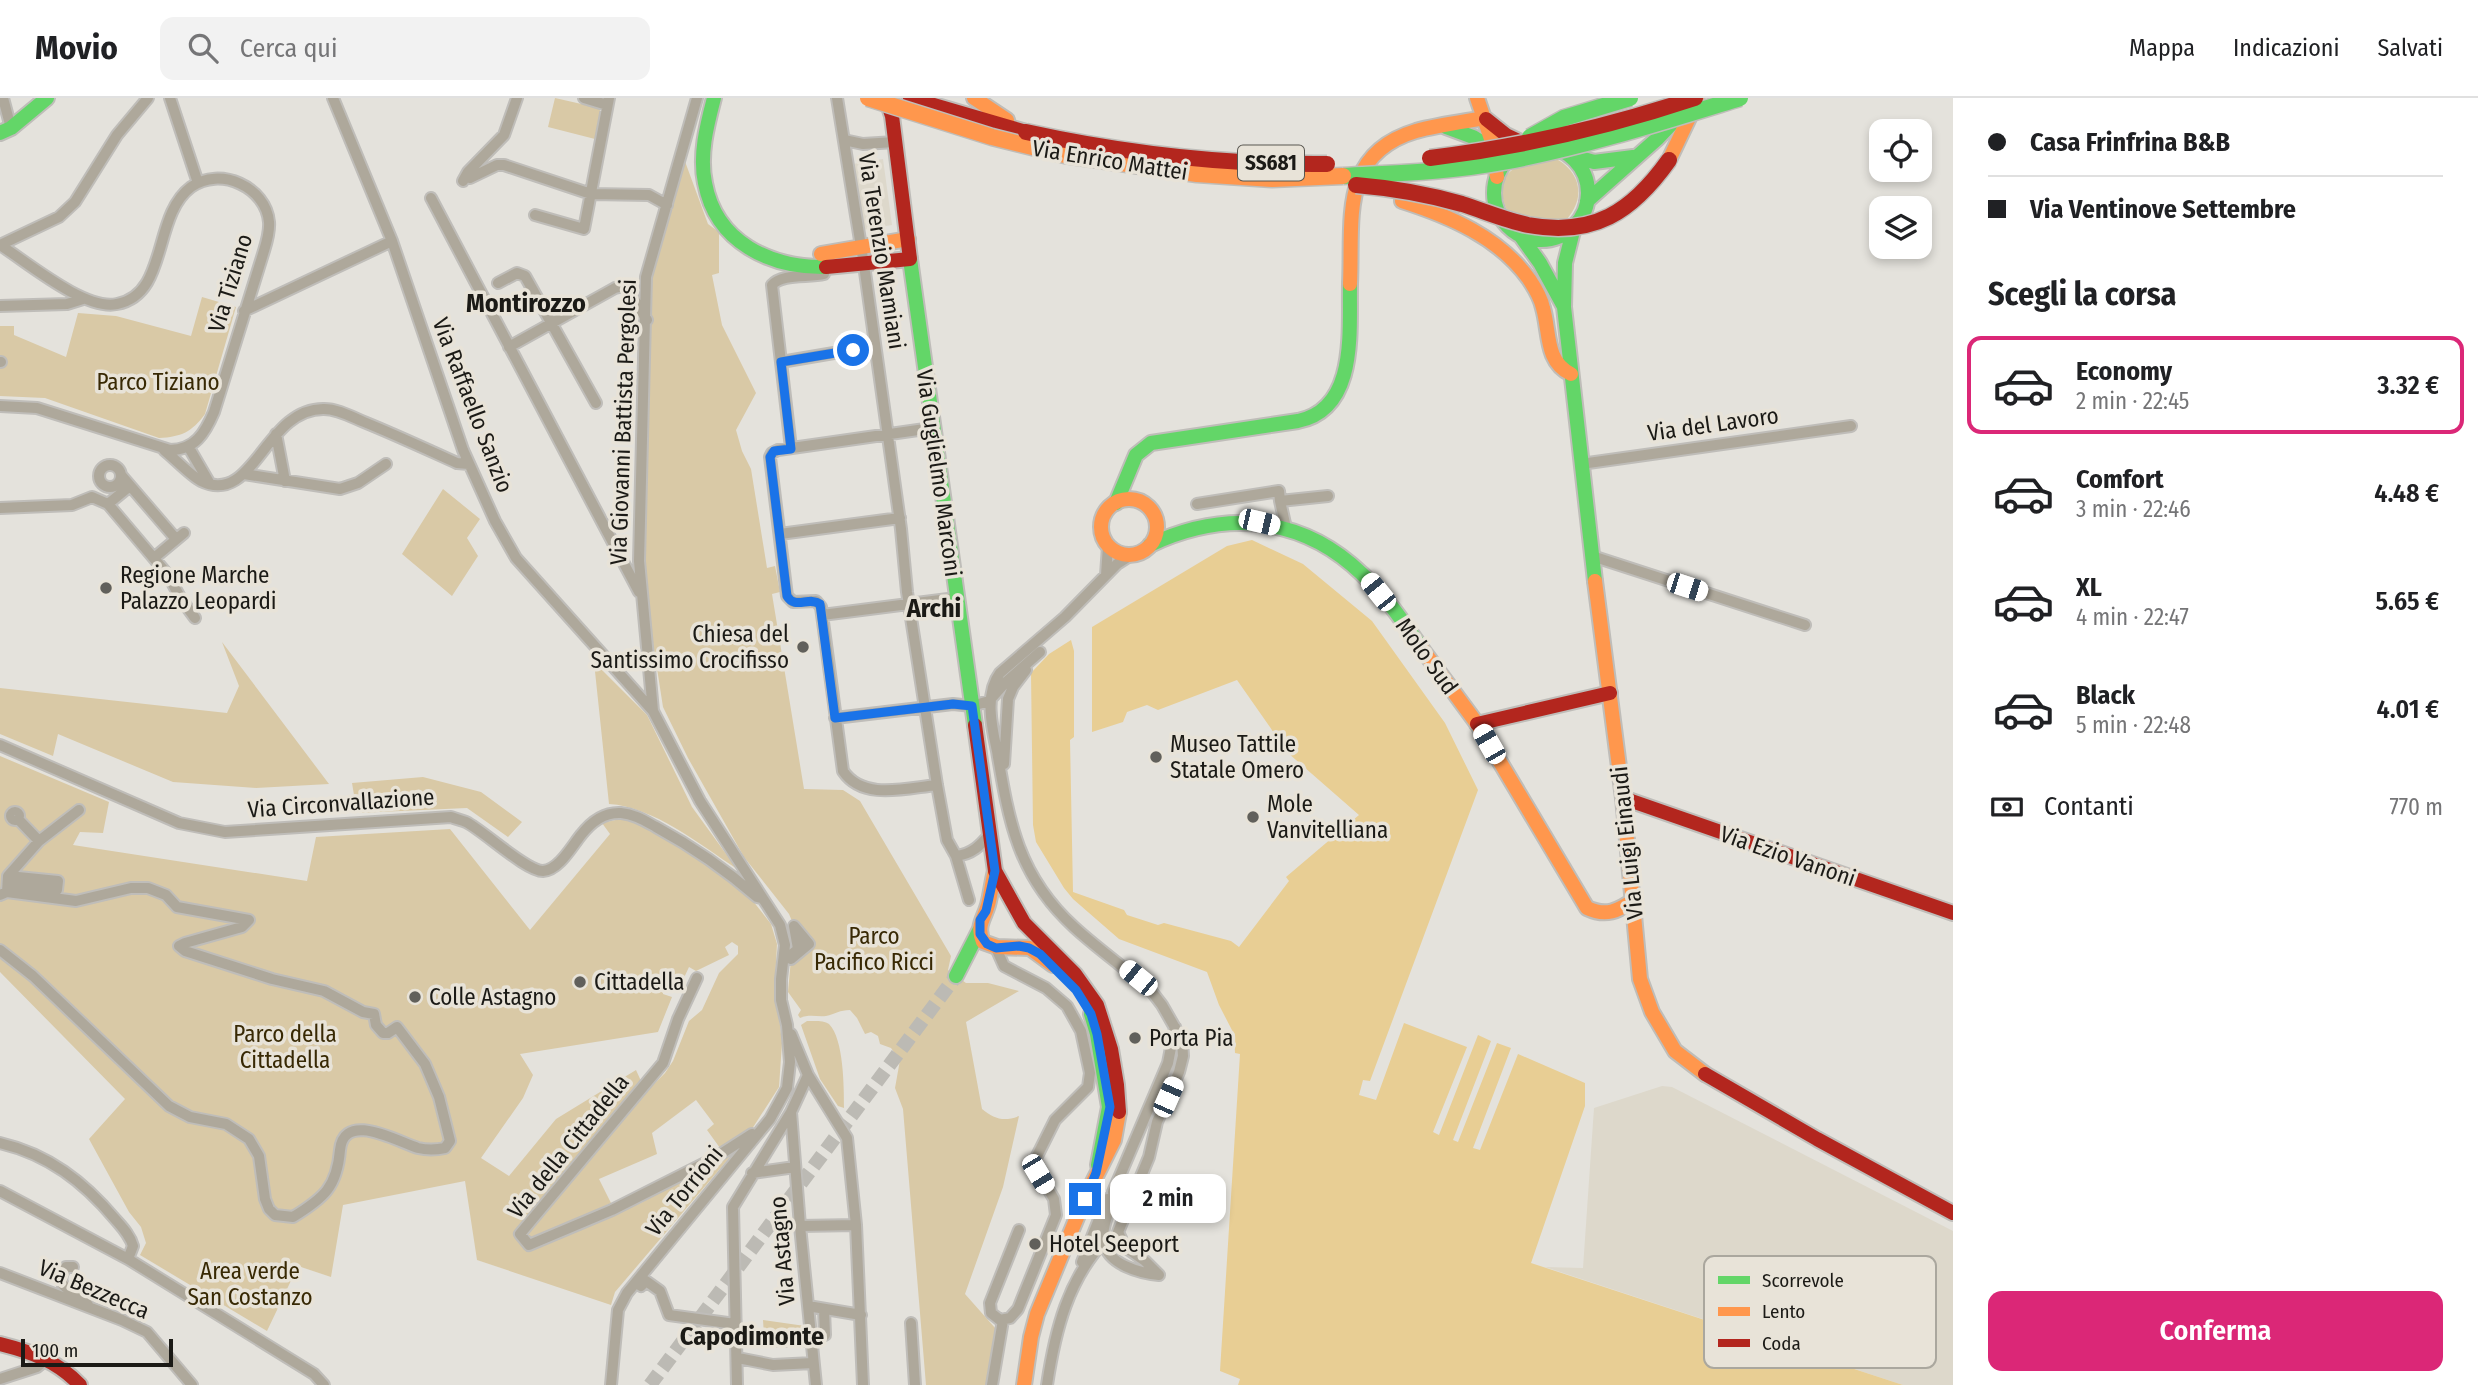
<!DOCTYPE html>
<html lang="it">
<head>
<meta charset="utf-8">
<style>
	:root { --surface:#fff; --page:#f2f2f2; --text:#202124; --muted:#757577; --line:#e0e0e0; --accent:#db2777 }
	body { margin:0; font-family:"Fira Sans Condensed",sans-serif; background:var(--page); color:var(--text); height:100vh; display:flex; flex-direction:column; font-size:26px; white-space:nowrap }
	* { box-sizing:border-box; margin:0 }
	p { font-size:23px; color:var(--muted) }
	.icon { flex:none; width:38px; height:38px; fill:none; stroke:currentColor; stroke-width:2; stroke-linecap:round; stroke-linejoin:round }
	.map { position:relative; flex:1; overflow:hidden }
	.drawer { display:flex; flex-direction:column; background:var(--surface); width:525px }
	.drawer>* { flex:none }
	.banner { display:grid; align-content:center; height:154px; padding:0 35px; background:var(--surface) }
	.tools { position:absolute; left:1869px; top:21px; display:grid; gap:14px }
	.tools a { display:grid; place-items:center; width:63px; height:63px; border-radius:14px; background:var(--surface); box-shadow:0 4px 10px #0003; font-size:35px }
	.scale { position:absolute; left:21px; bottom:18px; width:152px; box-sizing:border-box; padding-left:7px; border:4px solid #1b1a16; border-top:0; font-size:19px; line-height:24px; white-space:nowrap; color:#1b1a16; -webkit-text-stroke:5px #e8e3d8; paint-order:stroke }
	.end { position:absolute; width:32px; height:32px; margin:-16px; border:9px solid #1a73e8; background:#fff; box-shadow:0 0 0 4px #fff }
	.from { border-radius:50% }
	.bubble { position:absolute; height:49px; border-radius:14px; background:var(--surface); box-shadow:0 4px 10px #0003; font-size:23px; font-weight:600; line-height:49px; text-align:center }
	.car { position:absolute; width:21px; height:42px; margin:-21px -10px; border-radius:9px; box-shadow:0 0 5px 2px #0007; background:linear-gradient(#fff 24%,#345 0 40%,#fff 0 76%,#345 0 86%,#fff 0) }
	.banner b { display:flex; align-items:center; gap:24px; height:66px; font-size:26px }
	.banner b+b { border-top:2px solid var(--line) }
	.banner i { width:18px; height:18px; background:var(--text) }
	ul { padding:0; list-style:none }
	li { display:flex; align-items:center; gap:21px; height:98px; margin:0 14px 10px; padding:0 21px; border:4px solid transparent; border-radius:14px }
	li div { flex:1 }
	li b { display:block; font-size:26px }
	li em { font-style:normal; font-weight:600 }
	li.current { border-color:var(--accent) }
	li>.icon { width:63px; height:63px; stroke-width:1.5 }
	h2 { padding:0 35px; font-size:32px; line-height:84px }
	.pay { display:flex; align-items:center; gap:18px; height:77px; padding:0 35px; font-size:26px }
	.pay p { margin-inline-start:auto }
	.primary-button { display:flex; gap:14px; margin-top:auto; padding:14px 35px }
	.primary-button a { flex:1; height:80px; border-radius:14px; background:var(--accent); color:#fff; font-size:28px; font-weight:600; line-height:80px; text-align:center }
	header { display:flex; align-items:center; gap:42px; box-sizing:border-box; height:98px; padding:0 35px; background:var(--surface); border-bottom:2px solid var(--line) }
	header strong { font-size:33px }
	nav { display:flex; gap:38px; margin-inline-start:auto; font-size:24px }
	.search { width:490px; height:63px; background:var(--page); display:flex; align-items:center; gap:18px; box-sizing:border-box; padding:0 24px; border-radius:14px; color:var(--muted); font-size:26px }
	main { display:flex; flex:1; min-height:0 }
	.map>svg:first-child { display:block }
</style>
</head>
<body>
<header>
<strong>Movio</strong>
<div class="search"><svg class="icon" aria-label="search" viewBox="0 0 24 24"><circle cx="10" cy="10" r="6"/><path d="M15 15l6 6"/></svg>Cerca qui</div>
<nav><a>Mappa</a><a>Indicazioni</a><a>Salvati</a></nav>
</header>
<main>
<div class="map">
<svg width="1953" height="1287" viewBox="0 0 1953 1287">
	<rect width="100%" height="100%" fill="#e4e2dc"/>
	<path fill="#ddd8cb" d="M883,61L892,127L862,132L853,66Z
		M1662,988L1672,989L1953,1133V1287H1903L1545,1169L1583,1170L1594,1010Z"/>
	<path fill="#d9c9a6" d="M555,0L599,10L601,15L595,41L548,29Z
		M1548,57C1582,70 1589,102 1561,127L1508,115C1490,74 1515,68 1548,57Z
		M683,58L708,126L719,134V175L712,177L722,227L756,295L736,332L742,353L751,371L767,470L775,468L780,494L772,496L804,691L843,692L860,703L951,858L948,872L966,885H988L1019,893L966,924L982,1011C994,1021 1004,1024 1019,1018L1003,1089L965,1196L996,1231L988,1287H926L903,1011L895,990L900,962L891,950L880,946L878,938L871,934L865,936L857,920L850,912C840,912 835,916 826,918C817,919 809,916 800,920L798,917L801,912L788,894L791,861L808,846L794,828L789,816L744,759L688,660L663,609L647,506L644,460L651,183Z
		M202,199L236,209L205,316C192,334 181,339 159,340L45,300L0,298V228H14V237L66,259L78,215L116,218L191,238Z
		M443,391L480,421L467,440L478,458L452,498L402,456Z
		M222,544L329,686L256,690L173,684L58,636L53,658L0,636V590L227,615L239,588Z
		M594,564L647,617L692,709L737,771C701,747 652,708 609,706Z
		M0,658L109,704L103,735L80,734L73,747L307,783L316,739L450,731L530,832L610,736L602,725L620,721L634,723L726,777L753,803L771,826L777,846L775,883L782,945L779,989L750,1034L720,1050L707,1032L714,1026L696,1002L652,1035L657,1056L599,1081L611,1105L531,1142L526,1134L635,1005L665,975L673,963L689,923L702,912L719,875L738,856V848L732,844L725,849L729,857L696,873L689,869L682,884L680,882L663,888V896L672,899L658,934L520,956L533,977L523,1000L481,1060L509,1078L556,1021L636,972L641,983L515,1136L527,1152L641,1105L736,1052L615,1194L611,1207L477,1162L465,1083L343,1107L331,1179L298,1168L267,1233L140,1157L146,1145L141,1129L129,1114L89,1041L125,1001L0,874Z
		M423,679L481,694L522,724L508,739L467,710L357,715L352,685Z
		M807,923C813,923 824,922 829,926C844,941 844,990 844,1010L838,1008L820,981L801,927Z
		M763,1222L805,1228L806,1239L764,1237Z"/>
	<path fill="#e8ce94" d="M1252,442L1303,466L1372,523L1445,625L1478,692L1370,983L1363,982L1359,997L1376,1002L1404,925L1467,949L1433,1034L1439,1037L1478,937L1491,943L1453,1042L1458,1044L1497,945L1511,950L1473,1050L1480,1052L1518,956L1585,985V1008L1531,1165L1903,1287H1238L1240,1281L1220,1273L1240,956L1235,955L1234,936L1219,907L1207,874L1119,841L1073,801L1064,790L1036,744L1033,727L1031,575L1049,556L1071,542L1074,553V639L1070,642L1073,794L1124,812L1127,817L1158,827L1164,825L1231,843L1239,849L1289,783L1286,779L1359,717L1288,655L1237,582L1158,612L1147,607L1127,614L1123,624L1092,634V529L1227,448Z"/>
	<g fill="none" stroke-linecap="round" stroke-linejoin="round">
		<path stroke="#bcbab4" stroke-width="14" stroke-dasharray="14 7" stroke-linecap="butt" d="M650,1287L956,878"/>
		<defs>
			<path id="street" d="M3,0L11,30
				M170,0L198,85
				M333,0L392,143L463,352L495,423L516,460L653,613L700,703L780,827L785,847L781,881V902L787,927L790,964L787,990L770,1021L627,1195L618,1212L611,1287
				M584,0L607,7
				M837,0L864,167L901,431L907,494L937,687L947,742L956,758L969,802
				M844,42L863,46L895,44
				M470,80L497,67H504L591,96L649,97L667,107
				M463,83L468,74L504,37L517,0
				M431,100L639,494
				M535,117L584,131L609,0
				M0,147C27,164 85,213 117,206C169,196 152,118 191,89C220,68 266,89 269,124C270,135 266,146 263,156L214,314C205,335 195,352 170,352L37,310L0,308
				M0,147L59,119L75,104L117,37L148,0
				M498,185L517,175L525,178L596,305
				M0,208L67,206L83,201
				M244,213L392,143
				M509,249L615,190L623,188L628,192L647,222
				M0,264H1
				M781,264L875,248
				M932,330L778,352L772,355L770,359L787,498L793,504L816,503L821,509L843,673C863,703 906,690 937,687
				M276,336L285,383
				M188,348L210,386
				M791,350L772,187C782,175 809,180 824,176
				M164,352C174,360 191,378 201,383C254,409 265,310 324,311C338,311 352,319 364,324C396,337 426,351 457,365L469,366
				M1581,366L1851,328
				M99 378a11 11 0 1 1 22 0a11 11 0 1 1-22 0Z
				M244,376L340,391L358,385L386,366
				M121,377L176,441
				M108,406L130,388
				M1197,406L1279,393L1280,403
				M0,410L72,407L92,399L108,406L168,477L181,501L195,520
				M1286,430L1280,403L1328,398
				M780,436L900,420
				M1131,457L1117,466L1065,519L1000,575C984,596 992,630 997,653C1009,724 1018,778 1074,829C1099,852 1127,871 1152,894L1162,907L1182,942L1183,958L1179,974L1157,1024L1149,1059L1118,1134L1125,1149L1145,1163L1159,1177
				M1592,458L1805,527
				M154,460L184,435
				M1106,477L1108,448
				M822,517L956,500
				M653,613L639,463L646,179L697,0
				M835,620L953,606L972,608L989,603L1006,584L1040,554
				M0,647L179,725L225,734L451,719C456,721 461,722 466,724C484,733 526,773 543,773C559,772 572,748 581,737C591,724 604,714 621,715C634,716 645,723 656,729C693,749 725,771 757,799L761,800
				M1004,666L1008,601L1013,589L1026,572
				M11 718a4 4 0 1 1 8 0a4 4 0 1 1-8 0Z
				M18,721L39,743
				M956,758C972,756 980,748 990,736
				M8,778L58,783L57,792L12,787
				M7,794L8,778L39,743L79,712
				M0,797L7,794L76,803L131,790H148L166,797L177,809L249,822
				M794,828L809,846L791,861V857L798,851Z
				M179,848L185,845L242,829L249,822
				M996,850L1004,868L1046,890L1067,908L1081,933L1090,975L1088,989L1055,1022L1036,1060L1037,1072L1054,1101L1056,1117L1018,1211L1010,1220L1000,1222L991,1215L990,1205L1019,1132
				M0,852L33,878L169,1008L190,1019L226,1026L249,1041L259,1058L265,1101L269,1111L275,1117L293,1119C324,1100 337,1089 340,1052C344,1012 398,1044 418,1050C426,1052 436,1052 445,1050L450,1043L439,999L425,966L397,929L388,935H383L376,927L374,916L363,914L324,893L272,881L185,853L179,848
				M697,880L678,921L663,965L520,1136L529,1147L612,1112L713,1061L752,1036
				M791,936L808,977L847,1040L856,1127L863,1287
				M791,1014L800,1128L816,1287
				M0,1045C48,1056 84,1084 115,1121C122,1129 130,1137 133,1148L128,1161
				M752,1075L795,1069
				M0,1093L128,1161L314,1276L324,1287
				M800,1128L856,1127
				M1082,1164L1107,1101
				M73,1169H66C50,1194 80,1191 88,1207
				M0,1175L122,1222L147,1234L192,1287
				M1159,1177C1140,1175 1108,1167 1104,1144C1101,1130 1109,1113 1114,1100L1113,1094L1168,965L1175,929
				M636,1185L641,1188L646,1183L660,1193L669,1217L735,1226
				M808,1208L861,1217
				M824,1211L825,1237
				M911,1225L915,1287
				M737,1242L812,1243
				M738,1260L773,1267L813,1265
				M0,1281L37,1269L48,1260
				M737,1287L733,1109L791,1014L808,977
				M992,1287L1003,1222
				M1047,1287C1055,1233 1068,1180 1107,1140"/>
			<path id="fast" d="M714,0C707,27 699,57 705,85C716,145 771,170 826,169
				M1446,29L1473,39L1494,52
				M0,35L11,30L47,0
				M1494 95a47 47 0 1 1 94 0a47 47 0 1 1-94 0Z
				M1570,57L1594,64L1633,59
				M1587,103L1658,40L1680,17
				M1574,129L1565,165L1564,209L1595,483
				M1520,137L1540,165L1563,207
				M910,161L975,627
				M1116,405L1136,357L1151,345L1298,323C1358,311 1349,232 1350,186
				M1150,447C1224,412 1301,417 1362,476C1386,498 1404,525 1422,551
				M956,878L979,833
				M1091,916L1097,936L1109,1009L1098,1067"/>
			<path id="slow" d="M974,0L1007,22
				M1477,0L1492,44L1497,79
				M1669,62L1697,3
				M1402,103C1449,118 1499,139 1529,181C1535,190 1541,200 1543,210C1550,234 1545,264 1571,276
				M821,156L908,141
				M1350,186C1353,121 1339,56 1416,33C1438,27 1462,24 1485,20
				M1101 429a28 28 0 1 1 56 0a28 28 0 1 1-56 0Z
				M1595,483L1623,700L1640,881L1652,914L1675,953L1705,976
				M1422,551L1478,627L1587,810C1606,819 1618,813 1634,802
				M995,773C992,784 991,796 988,807C984,821 976,828 983,844L997,849L1030,850L1053,867
				M1024,1287L1031,1239L1037,1216L1085,1100L1114,1042L1119,1014"/>
			<path id="jam" d="M910,0L1026,34
				M1486,21L1506,37L1527,47
				M826,169L910,161L892,18L886,0
				M1477,626L1610,595
				M975,627L995,773L1024,825L1075,876L1097,907L1111,951L1117,987L1119,1014
				M1623,700L1953,815
				M1705,976L1817,1041L1953,1115
				M0,1246C32,1254 57,1263 80,1287"/>
		</defs>
		<use href="#street" stroke="#bfbdb9" stroke-width="14"/>
		<use href="#fast" stroke="#bfbdb9" stroke-width="18"/>
		<use href="#slow" stroke="#bfbdb9" stroke-width="18"/>
		<use href="#jam" stroke="#bfbdb9" stroke-width="18"/>
		<use href="#street" stroke="#aea89b" stroke-width="10"/>
		<use href="#fast" stroke="#63d668" stroke-width="14"/>
		<use href="#slow" stroke="#ff974d" stroke-width="14"/>
		<use href="#jam" stroke="#b3261e" stroke-width="14"/>
		<defs>
			<path id="fast-bridge" d="M1530,39L1564,20L1630,0
				M1343,78C1397,75 1450,74 1503,64C1584,49 1662,24 1740,0"/>
			<path id="slow-bridge" d="M868,0L992,39L1065,57L1197,76L1272,81L1343,78"/>
			<path id="jam-bridge" d="M1026,34C1126,56 1225,67 1327,66
				M1430,60C1521,49 1608,29 1695,0
				M1356,87C1392,90 1427,96 1462,106C1484,113 1505,122 1528,127C1594,139 1632,114 1669,62"/>
		</defs>
		<use href="#fast-bridge" stroke="#bfbdb9" stroke-width="19" stroke-linecap="butt"/>
		<use href="#slow-bridge" stroke="#bfbdb9" stroke-width="19" stroke-linecap="butt"/>
		<use href="#jam-bridge" stroke="#bfbdb9" stroke-width="19" stroke-linecap="butt"/>
		<use href="#fast-bridge" stroke="#63d668" stroke-width="16"/>
		<use href="#slow-bridge" stroke="#ff974d" stroke-width="16"/>
		<use href="#jam-bridge" stroke="#b3261e" stroke-width="16"/>
	</g>
	<g fill="none" stroke-linecap="round" stroke-linejoin="round">
		<path stroke="#1a73e8" stroke-width="9" d="M853,252L781,264L791,351L774,353L770,359L787,498C795,512 809,498 820,506L835,620L953,606L972,608L995,773L986,813L980,822V836L987,846L996,850L1019,848L1029,850L1040,856L1076,892L1091,916L1097,936L1110,1009L1096,1075L1085,1101"/>
	</g>
	<g fill="#61605b" stroke="#e8e3d8" stroke-width="2.5">
		<circle cx="106" cy="490" r="7"/>
		<circle cx="803" cy="549" r="7"/>
		<circle cx="1156" cy="659" r="7"/>
		<circle cx="1253" cy="719" r="7"/>
		<circle cx="580" cy="884" r="7"/>
		<circle cx="415" cy="899" r="7"/>
		<circle cx="1135" cy="940" r="7"/>
		<circle cx="1035" cy="1146" r="7"/>
	</g>
	<g text-anchor="middle" dominant-baseline="central" stroke-width="7" stroke-linejoin="round" paint-order="stroke">
		<rect fill="#e8e3d8" stroke="#585650" stroke-width="2" x="1238" y="47.5" width="66" height="35" rx="5"/>
		<g font-size="21" font-weight="bold" fill="#1b1a16">
			<text x="1271" y="65">SS681</text>
		</g>
		<g font-size="23" fill="#1b1a16" stroke="#e8e3d8">
			<text transform="translate(1110 62) rotate(9)">Via Enrico Mattei</text>
			<text transform="translate(882 153) rotate(81)">Via Terenzio Mamiani</text>
			<text transform="translate(230 185) rotate(-73)">Via Tiziano</text>
			<text transform="translate(473 307) rotate(69)">Via Raffaello Sanzio</text>
			<text transform="translate(623 324) rotate(-88)">Via Giovanni Battista Pergolesi</text>
			<text transform="translate(1713 326) rotate(-8)">Via del Lavoro</text>
			<text transform="translate(939 375) rotate(82)">Via Guglielmo Marconi</text>
			<text transform="translate(1427 558) rotate(54)">Molo Sud</text>
			<text transform="translate(341 705) rotate(-4)">Via Circonvallazione</text>
			<text transform="translate(1627 745) rotate(-96)">Via Luigi Einaudi</text>
			<text transform="translate(1788 758) rotate(19)">Via Ezio Vanoni</text>
			<text transform="translate(568 1048) rotate(-51)">Via della Cittadella</text>
			<text transform="translate(684 1093) rotate(-51)">Via Torrioni</text>
			<text transform="translate(782 1153) rotate(-95)">Via Astagno</text>
			<text transform="translate(94 1191) rotate(23)">Via Bezzecca</text>
		</g>
		<g font-size="23" fill="#382904" stroke="#e8e3d8">
			<text x="158" y="284">Parco Tiziano</text>
			<text x="874" y="838">Parco<tspan x="874" dy="26">Pacifico Ricci</tspan></text>
			<text x="285" y="936">Parco della<tspan x="285" dy="26">Cittadella</tspan></text>
			<text x="250" y="1173">Area verde<tspan x="250" dy="26">San Costanzo</tspan></text>
		</g>
		<g font-size="23" fill="#1b1a16" stroke="#e8e3d8" text-anchor="start">
			<text x="120" y="477">Regione Marche<tspan x="120" dy="26">Palazzo Leopardi</tspan></text>
			<text x="789" y="536" text-anchor="end">Chiesa del<tspan x="789" dy="26">Santissimo Crocifisso</tspan></text>
			<text x="1170" y="646">Museo Tattile<tspan x="1170" dy="26">Statale Omero</tspan></text>
			<text x="1267" y="706">Mole<tspan x="1267" dy="26">Vanvitelliana</tspan></text>
			<text x="594" y="884">Cittadella</text>
			<text x="429" y="899">Colle Astagno</text>
			<text x="1149" y="940">Porta Pia</text>
			<text x="1049" y="1146">Hotel Seeport</text>
		</g>
		<g font-size="26" font-weight="bold" fill="#1b1a16" stroke="#e8e3d8">
			<text x="526" y="205">Montirozzo</text>
			<text x="934" y="510">Archi</text>
			<text x="752" y="1238">Capodimonte</text>
		</g>
	</g>
	<rect x="1704" y="1158" width="232" height="112" rx="10" fill="#e8e3d8" stroke="#aaa79e" stroke-width="2"/>
	<rect x="1718" y="1178" width="32" height="8" fill="#63d668"/>
	<rect x="1718" y="1209" width="32" height="9" fill="#ff974d"/>
	<rect x="1718" y="1241" width="32" height="8" fill="#b3261e"/>
	<g font-size="19" fill="#1b1a16">
		<text x="1762" y="1189">Scorrevole</text>
		<text x="1762" y="1220">Lento</text>
		<text x="1762" y="1252">Coda</text>
	</g>
</svg>
<div class="tools">
<a><svg class="icon" aria-label="locate" viewBox="0 0 24 24"><circle cx="12" cy="12" r="6"/><path d="M12 2v4M12 18v4M2 12h4M18 12h4"/></svg></a>
<a><svg class="icon" aria-label="layers" viewBox="0 0 24 24"><path d="M12 4l9 5-9 5-9-5zM3 14l9 5 9-5"/></svg></a>
</div>
<div class="scale">100 m</div>
<i class="end from" style="left:853px;top:252px"></i>
<i class="end" style="left:1085px;top:1101px"></i>
<div class="bubble" style="left:1110px;top:1076px;width:116px">2 min</div>
<i class="car" style="left:1259px;top:424px;rotate:103deg"></i>
<i class="car" style="left:1687px;top:489px;rotate:108deg"></i>
<i class="car" style="left:1378px;top:494px;rotate:321deg"></i>
<i class="car" style="left:1489px;top:646px;rotate:330deg"></i>
<i class="car" style="left:1138px;top:880px;rotate:309deg"></i>
<i class="car" style="left:1168px;top:999px;rotate:24deg"></i>
<i class="car" style="left:1038px;top:1076px;rotate:149deg"></i>
</div>
<section class="drawer">
<div class="banner">
<b><i class="from"></i>Casa Frinfrina B&amp;B</b>
<b><i></i>Via Ventinove Settembre</b>
</div>
<h2>Scegli la corsa</h2>
<ul>
<li class="current"><svg class="icon" aria-label="car" viewBox="0 0 24 24"><path d="M5 17H2v-5l4-1 3-4h7l3 4 3 1v5h-3M9 17h6M6 11h13"/><circle cx="7" cy="17" r="2"/><circle cx="17" cy="17" r="2"/></svg><div><b>Economy</b><p>2 min · 22:45</p></div><em>3.32 €</em></li>
<li><svg class="icon" aria-label="car" viewBox="0 0 24 24"><path d="M5 17H2v-5l4-1 3-4h7l3 4 3 1v5h-3M9 17h6M6 11h13"/><circle cx="7" cy="17" r="2"/><circle cx="17" cy="17" r="2"/></svg><div><b>Comfort</b><p>3 min · 22:46</p></div><em>4.48 €</em></li>
<li><svg class="icon" aria-label="car" viewBox="0 0 24 24"><path d="M5 17H2v-5l4-1 3-4h7l3 4 3 1v5h-3M9 17h6M6 11h13"/><circle cx="7" cy="17" r="2"/><circle cx="17" cy="17" r="2"/></svg><div><b>XL</b><p>4 min · 22:47</p></div><em>5.65 €</em></li>
<li><svg class="icon" aria-label="car" viewBox="0 0 24 24"><path d="M5 17H2v-5l4-1 3-4h7l3 4 3 1v5h-3M9 17h6M6 11h13"/><circle cx="7" cy="17" r="2"/><circle cx="17" cy="17" r="2"/></svg><div><b>Black</b><p>5 min · 22:48</p></div><em>4.01 €</em></li>
</ul>
<div class="pay"><svg class="icon" aria-label="cash" viewBox="0 0 24 24"><path d="M3 7h18v10H3z"/><circle cx="12" cy="12" r="2"/></svg>Contanti<p>770 m</p></div>
<div class="primary-button"><a>Conferma</a></div>
</section>
</main>
</body>
</html>
